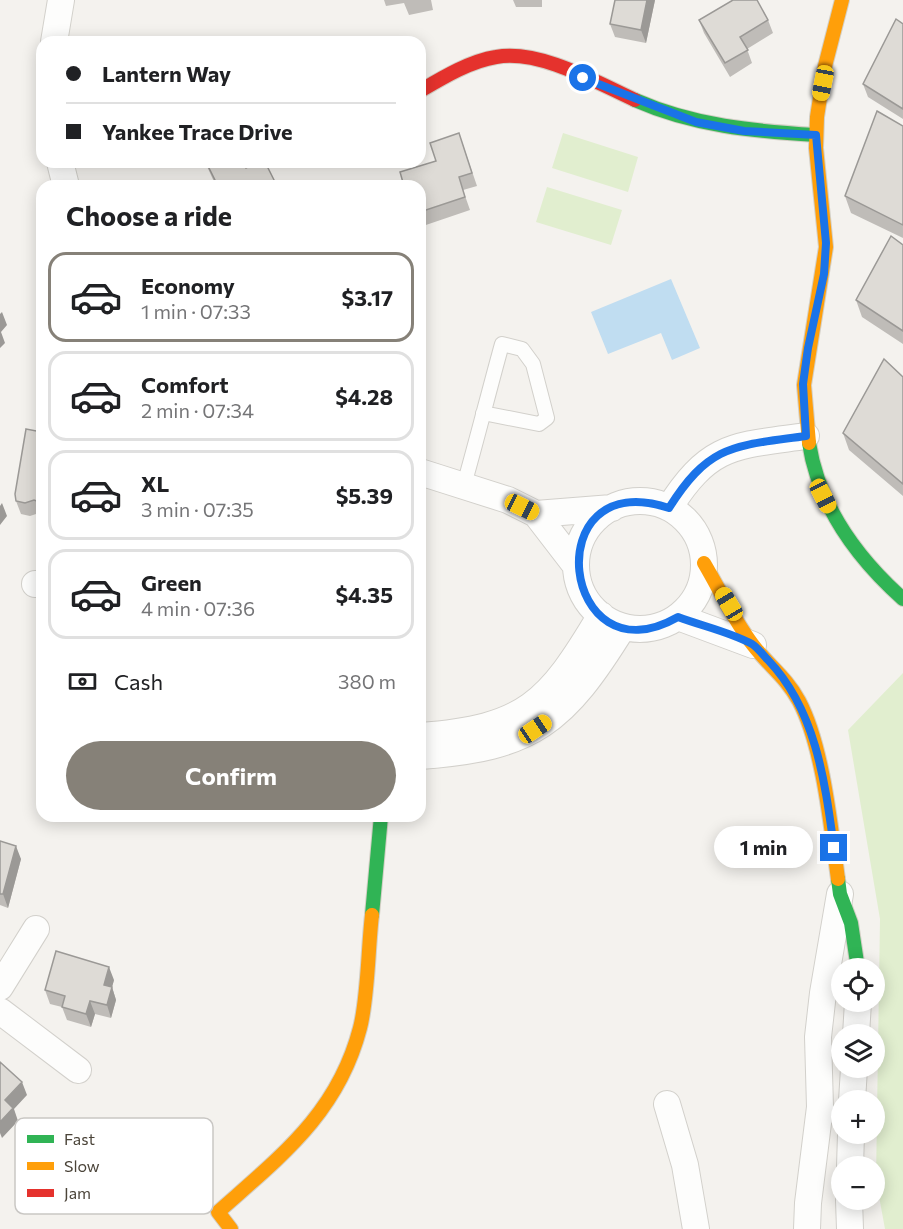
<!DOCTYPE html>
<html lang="en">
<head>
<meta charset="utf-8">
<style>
	:root { --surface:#fff; --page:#f2f2f2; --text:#202124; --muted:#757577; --line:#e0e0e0; --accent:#868178 }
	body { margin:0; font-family:Commissioner,sans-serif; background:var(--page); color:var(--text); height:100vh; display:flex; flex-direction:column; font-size:22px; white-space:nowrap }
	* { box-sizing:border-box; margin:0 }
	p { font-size:20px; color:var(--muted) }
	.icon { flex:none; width:33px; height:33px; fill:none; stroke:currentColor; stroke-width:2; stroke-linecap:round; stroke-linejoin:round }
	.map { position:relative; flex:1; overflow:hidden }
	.side { position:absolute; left:36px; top:180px; width:390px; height:642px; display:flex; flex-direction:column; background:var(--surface); border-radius:18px; box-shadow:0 3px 15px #0003 }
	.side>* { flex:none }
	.guide { position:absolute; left:36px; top:36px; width:390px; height:132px; border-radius:18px; box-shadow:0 3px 15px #0003; display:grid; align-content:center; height:132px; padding:0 30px; background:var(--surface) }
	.fabs { position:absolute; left:831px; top:958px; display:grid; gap:12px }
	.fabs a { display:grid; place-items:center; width:54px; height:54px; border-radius:50%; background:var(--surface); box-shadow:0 3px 15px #0003; font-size:30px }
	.end { position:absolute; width:27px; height:27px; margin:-14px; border:8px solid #1a73e8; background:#fff; box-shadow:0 0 0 3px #fff }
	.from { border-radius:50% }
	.bubble { position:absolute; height:42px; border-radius:21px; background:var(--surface); box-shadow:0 3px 15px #0003; font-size:20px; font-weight:700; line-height:42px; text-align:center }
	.car { position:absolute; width:18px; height:36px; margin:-18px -9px; border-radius:8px; box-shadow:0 0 4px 2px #0007; background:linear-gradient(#f5c518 24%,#345 0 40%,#f5c518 0 76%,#345 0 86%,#f5c518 0) }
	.guide b { display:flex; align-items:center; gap:21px; height:57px; font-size:22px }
	.guide b+b { border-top:2px solid var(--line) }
	.guide i { width:15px; height:15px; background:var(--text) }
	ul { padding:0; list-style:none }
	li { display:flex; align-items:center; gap:18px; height:90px; margin:0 12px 9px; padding:0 18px; border:3px solid var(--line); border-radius:18px }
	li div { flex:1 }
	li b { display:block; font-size:22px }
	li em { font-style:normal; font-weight:700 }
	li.on { border-color:var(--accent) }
	li>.icon { width:54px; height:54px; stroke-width:1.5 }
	h2 { padding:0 30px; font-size:27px; line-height:72px }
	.pay { display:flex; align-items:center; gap:15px; height:66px; padding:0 30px; font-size:22px }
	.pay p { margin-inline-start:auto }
	.primary-button { display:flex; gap:12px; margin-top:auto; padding:12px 30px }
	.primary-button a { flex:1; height:69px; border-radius:36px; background:var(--accent); color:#fff; font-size:24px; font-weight:700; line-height:69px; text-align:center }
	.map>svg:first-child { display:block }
</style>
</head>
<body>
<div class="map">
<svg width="903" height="1229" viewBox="0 0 903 1229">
	<rect width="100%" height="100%" fill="#f4f2ee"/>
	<path fill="#e1eecf" d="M563,133L638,157L628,192L552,168Z
		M547,187L622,210L611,245L536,222Z
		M903,673V1229H885L876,1180L880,919L848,730Z"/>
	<path fill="#c0ddf1" d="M671,279L700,348L672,360L661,333L608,354L591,312Z"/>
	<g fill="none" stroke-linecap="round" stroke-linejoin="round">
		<defs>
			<path id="lane" d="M464,485C477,439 489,391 502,344L522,349L533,364L547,418L539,424L483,413"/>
			<path id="street" d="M54,42L61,0
				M60,162L66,186
				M420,472L508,500L536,514L576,566
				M576 565a64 64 0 1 1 128 0a64 64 0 1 1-128 0Z
				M669,508C710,443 735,446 806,436
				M536,514L612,508
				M35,584H42
				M678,617L753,645
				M420,736C526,728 548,704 601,615
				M420,756C534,748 564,722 623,627
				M0,987L36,929
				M0,1011L78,1070
				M856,1035L858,1002
				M852,1101L854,1068
				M667,1104L685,1165L696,1229
				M850,1167L851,1134
				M849,1200L850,1229
				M807,1229L808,1203L820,1107L818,1037L823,993L840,894"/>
			<path id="fast" d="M635,100C694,126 753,131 816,135
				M809,443C819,507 856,557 903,599
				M838,879L840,894L851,923L858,969
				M372,915L381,816"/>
			<path id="slow" d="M809,443L804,385L826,247L816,148L817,117L825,66L842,0
				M704,563C720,590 734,621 753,645C769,666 786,677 799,701C823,746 831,828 838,879
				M231,1229L218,1212C281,1156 338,1113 360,1028C368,998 368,948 372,915"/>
			<path id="jam" d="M420,91C442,78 470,61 496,57C539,49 596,82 635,100"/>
		</defs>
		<use href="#lane" stroke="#d2d0cb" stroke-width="16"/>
		<use href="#street" stroke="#d2d0cb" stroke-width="28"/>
		<use href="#fast" stroke="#d3cfc5" stroke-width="16"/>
		<use href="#slow" stroke="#d3cfc5" stroke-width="16"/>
		<use href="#jam" stroke="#d3cfc5" stroke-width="16"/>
		<use href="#lane" stroke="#fdfdfc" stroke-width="14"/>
		<use href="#street" stroke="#fdfdfc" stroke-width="26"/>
		<use href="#fast" stroke="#30b455" stroke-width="14"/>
		<use href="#slow" stroke="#ff9f0a" stroke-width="14"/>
		<use href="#jam" stroke="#e5322d" stroke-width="14"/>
	</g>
	<path fill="#bfbcb8" d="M384,0H431L433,10L409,15L404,3L386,6Z
		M513,0H542V7H516Z
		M655,0L646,43L615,37L610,24Z
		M699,20H768L773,33L747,49L752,63L730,77L704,33Z
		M903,24V119L868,97L863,84Z
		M903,126V238L851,213L845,196Z
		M459,133L477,186L463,190L470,210L420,227V186L436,161Z
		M205,162H243L246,168L265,162L276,186H216Z
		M903,245V344L862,317L856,300Z
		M903,377V496L849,450L843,433Z
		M42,432V514L39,513L30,516L21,514L16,501Z
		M0,841L21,859L8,908L0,905Z
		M114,980L112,987L116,1000L111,1018L95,1014L91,1027L67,1020L62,1007L50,1004L45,990Z"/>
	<path fill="#9b9996" d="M647,0H655L646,43L641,30Z
		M420,304L424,315L420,330Z
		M2,312L7,325L1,332L5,343L0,348V314Z
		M2,503L7,516L0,525V506Z
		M16,846L21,859L8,908L3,894Z
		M109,967L114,980L112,987L116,1000L111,1018L107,1005L104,985Z
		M90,1001L95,1014L91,1027L86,1014Z
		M22,1082L27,1095L14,1109L18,1121L2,1138L0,1133V1122L5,1100Z"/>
	<path fill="#dedbd6" stroke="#9b9996" stroke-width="1.5" d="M615,0H647L641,30L610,24Z
		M733,0H757L768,20L740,37L748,50L725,63L699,20Z
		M896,19L903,24V109L863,84Z
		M877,111L903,126V225L845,196Z
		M459,133L472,173L459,177L465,197L420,212V186H404L400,172L436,161L430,143Z
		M206,162H243L246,168L258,162H265L276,184L273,186H218Z
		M891,236L903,245V331L856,300Z
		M884,359L903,377V484L843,433Z
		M26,429L42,432V503L34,500L25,503L16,501L15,494Z
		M0,841L16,846L3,894H0Z
		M56,951L109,967L104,985L112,987L107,1005L90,1001L86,1014L62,1007L65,996L45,990Z
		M0,1062L22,1082L5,1100L13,1108L0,1122Z"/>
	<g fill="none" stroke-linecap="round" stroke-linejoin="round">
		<path stroke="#1a73e8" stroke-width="8" d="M583,78L696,122L744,131L816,135L826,243L824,274L808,348L803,384L806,436C735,446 710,443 669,508C535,464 561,684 678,617C702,626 730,632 752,644C758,648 763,655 768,660C816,710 825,782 834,848"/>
	</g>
	<rect x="15" y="1118" width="198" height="96" rx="9" fill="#fff" stroke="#c9c7c4" stroke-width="1.5"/>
	<rect x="27" y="1135" width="27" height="8" fill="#30b455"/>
	<rect x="27" y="1162" width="27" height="8" fill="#ff9f0a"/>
	<rect x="27" y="1189" width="27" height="8" fill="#e5322d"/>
	<g font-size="16" fill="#4b4439">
		<text x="64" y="1145">Fast</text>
		<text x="64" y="1172">Slow</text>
		<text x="64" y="1199">Jam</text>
	</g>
</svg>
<div class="fabs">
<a><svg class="icon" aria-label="locate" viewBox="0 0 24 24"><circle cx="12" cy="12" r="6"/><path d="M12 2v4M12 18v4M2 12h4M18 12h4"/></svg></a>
<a><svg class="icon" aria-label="layers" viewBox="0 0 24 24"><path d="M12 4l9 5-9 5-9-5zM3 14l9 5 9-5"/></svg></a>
<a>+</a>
<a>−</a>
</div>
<i class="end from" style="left:583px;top:78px"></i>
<i class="end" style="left:834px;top:848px"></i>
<div class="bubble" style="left:714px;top:826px;width:99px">1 min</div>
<i class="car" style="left:823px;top:83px;rotate:191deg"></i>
<i class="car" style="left:823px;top:496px;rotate:153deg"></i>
<i class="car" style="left:522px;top:507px;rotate:116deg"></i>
<i class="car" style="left:729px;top:604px;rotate:329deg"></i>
<i class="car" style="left:535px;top:729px;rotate:56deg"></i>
<div class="guide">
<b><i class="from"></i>Lantern Way</b>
<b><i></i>Yankee Trace Drive</b>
</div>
<section class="side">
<h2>Choose a ride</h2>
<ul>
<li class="on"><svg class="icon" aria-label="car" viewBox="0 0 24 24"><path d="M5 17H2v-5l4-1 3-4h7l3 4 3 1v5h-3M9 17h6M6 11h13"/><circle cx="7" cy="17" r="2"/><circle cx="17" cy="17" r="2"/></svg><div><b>Economy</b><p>1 min · 07:33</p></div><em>$3.17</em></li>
<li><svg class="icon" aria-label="car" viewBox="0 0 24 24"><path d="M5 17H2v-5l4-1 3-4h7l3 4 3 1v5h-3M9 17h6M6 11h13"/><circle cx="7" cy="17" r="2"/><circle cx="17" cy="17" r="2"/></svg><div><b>Comfort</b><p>2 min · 07:34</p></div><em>$4.28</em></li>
<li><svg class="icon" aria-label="car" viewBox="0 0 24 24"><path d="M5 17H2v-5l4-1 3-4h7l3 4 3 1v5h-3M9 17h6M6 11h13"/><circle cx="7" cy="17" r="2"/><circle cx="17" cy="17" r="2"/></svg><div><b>XL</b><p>3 min · 07:35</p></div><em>$5.39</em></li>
<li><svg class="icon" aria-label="car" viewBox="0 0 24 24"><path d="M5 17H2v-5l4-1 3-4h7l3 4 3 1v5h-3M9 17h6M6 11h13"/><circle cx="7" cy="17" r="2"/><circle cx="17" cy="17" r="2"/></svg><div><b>Green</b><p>4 min · 07:36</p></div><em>$4.35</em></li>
</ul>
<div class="pay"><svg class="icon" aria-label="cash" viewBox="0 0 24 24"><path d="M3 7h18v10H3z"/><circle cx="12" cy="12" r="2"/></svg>Cash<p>380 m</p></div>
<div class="primary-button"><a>Confirm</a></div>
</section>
</div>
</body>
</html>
